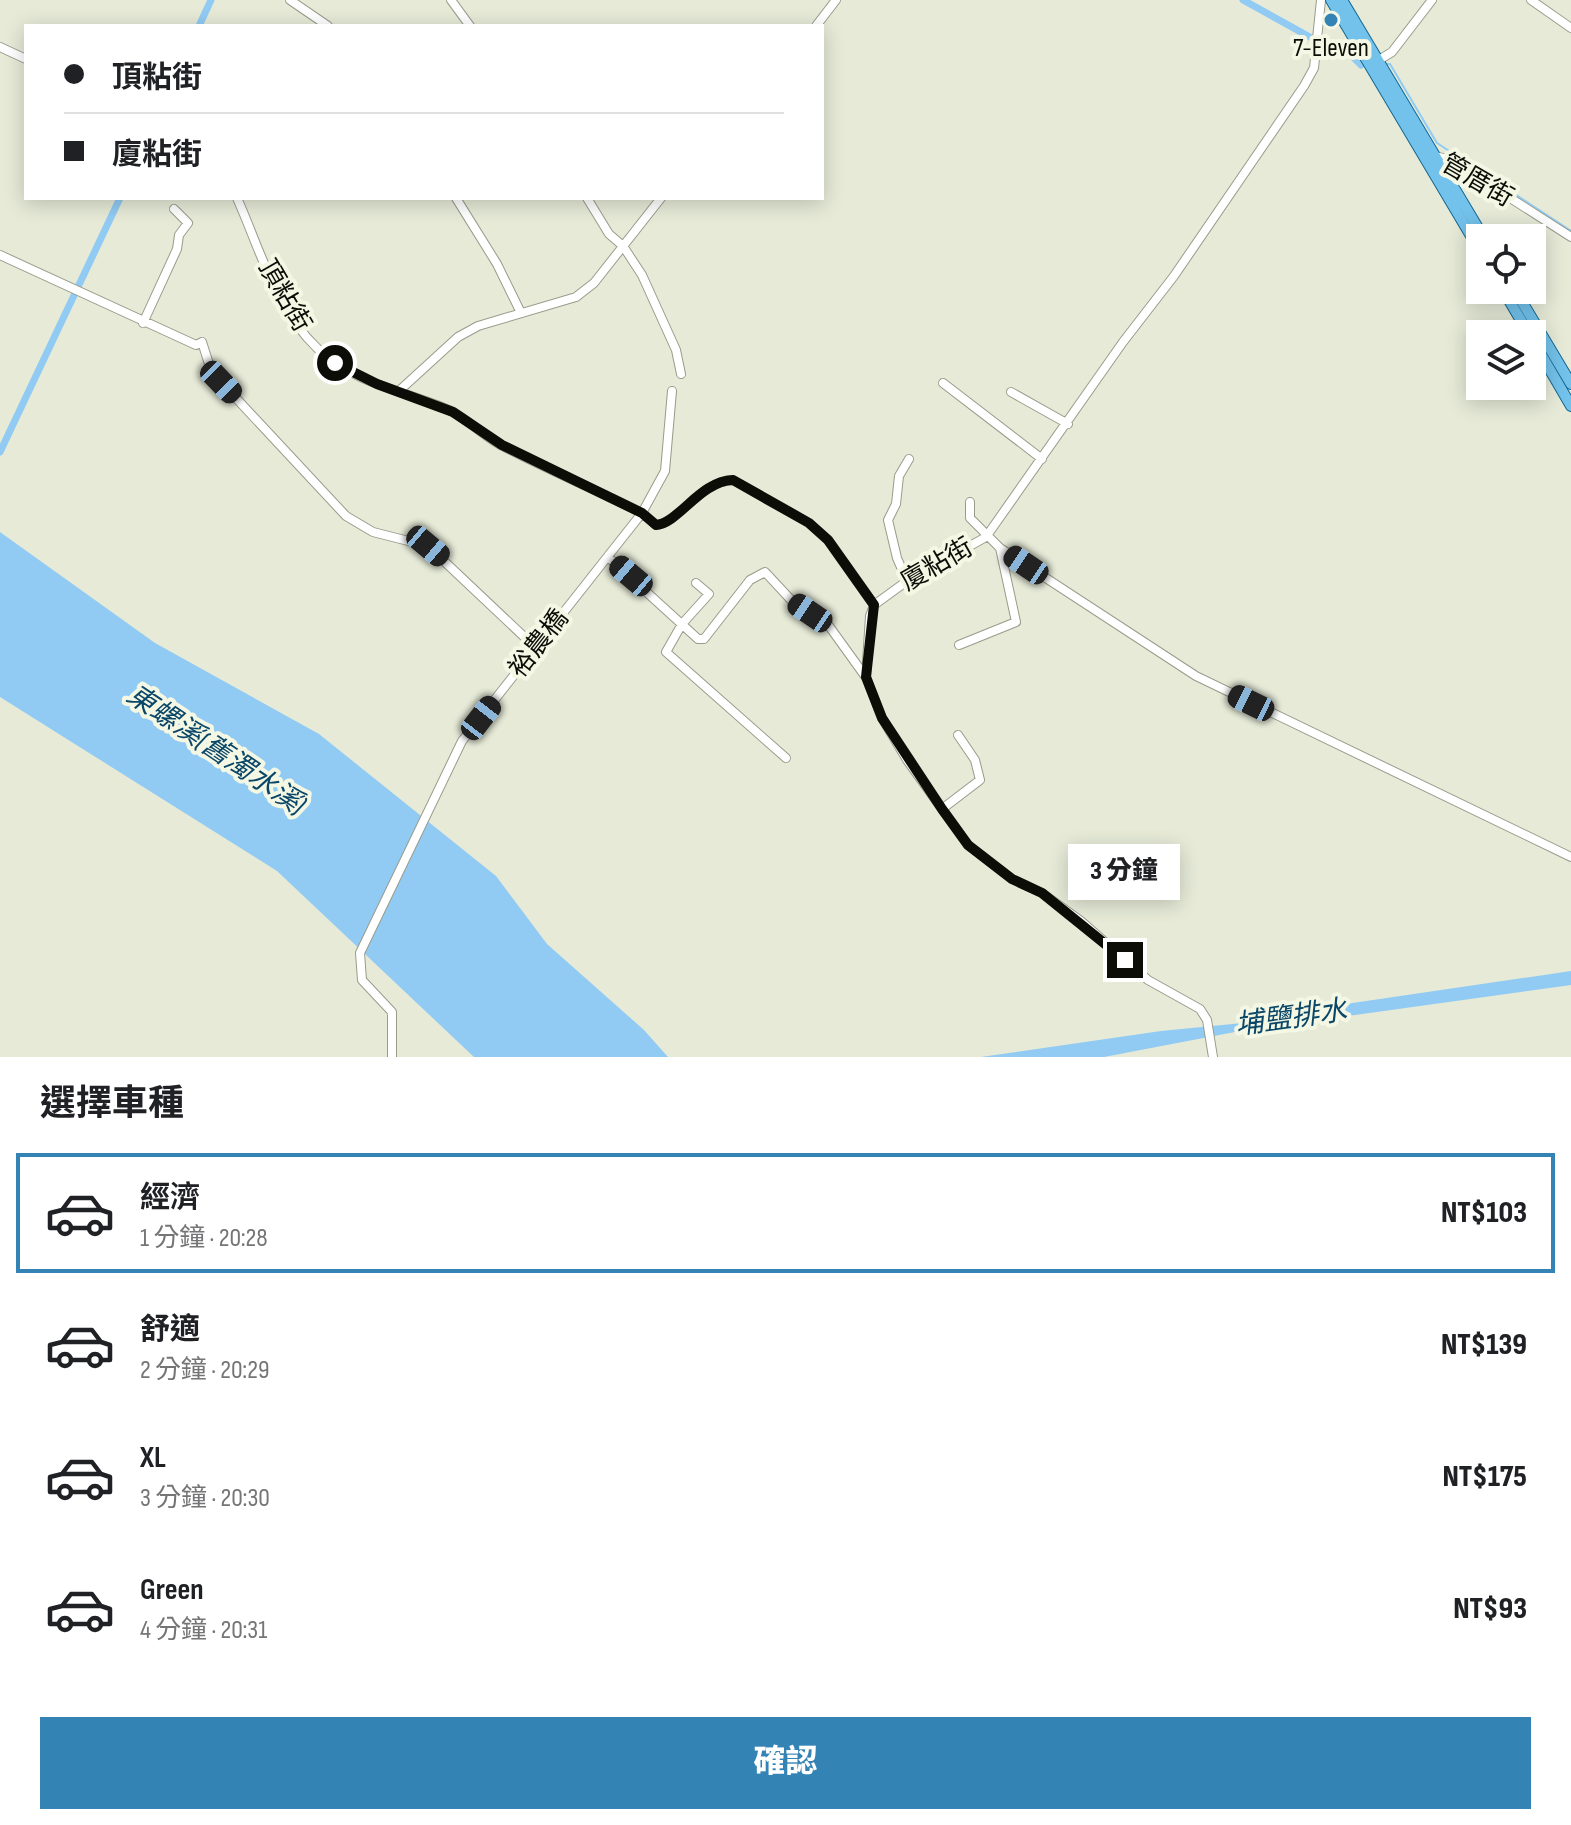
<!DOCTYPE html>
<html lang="zh-TW">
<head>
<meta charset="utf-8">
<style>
	:root { --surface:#fff; --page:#f6f6f6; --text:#202124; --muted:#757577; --line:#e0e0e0; --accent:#3483b5 }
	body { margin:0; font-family:"Sofia Sans Condensed","Noto Sans TC",sans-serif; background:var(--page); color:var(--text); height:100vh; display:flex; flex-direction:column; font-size:30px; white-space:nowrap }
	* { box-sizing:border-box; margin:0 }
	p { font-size:26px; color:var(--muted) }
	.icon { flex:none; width:44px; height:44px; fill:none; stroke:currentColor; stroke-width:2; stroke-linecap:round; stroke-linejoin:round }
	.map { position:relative; height:1057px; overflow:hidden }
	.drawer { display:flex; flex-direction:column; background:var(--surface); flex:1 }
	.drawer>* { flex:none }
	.top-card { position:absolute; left:24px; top:24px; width:800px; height:176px; border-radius:0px; box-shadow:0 4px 20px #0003; display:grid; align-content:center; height:176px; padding:0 40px; background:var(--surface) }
	.controls { position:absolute; left:1466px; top:224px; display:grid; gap:16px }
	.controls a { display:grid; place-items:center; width:80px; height:80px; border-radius:0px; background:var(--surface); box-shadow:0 4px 20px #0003; font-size:40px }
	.end { position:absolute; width:36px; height:36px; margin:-18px; border:10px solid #0c0d07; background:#fff; box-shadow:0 0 0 4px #fff }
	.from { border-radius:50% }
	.bubble { position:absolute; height:56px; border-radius:0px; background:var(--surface); box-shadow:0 4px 20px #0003; font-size:26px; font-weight:800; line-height:56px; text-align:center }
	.car { position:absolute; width:24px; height:48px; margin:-24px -12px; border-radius:10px; box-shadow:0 0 6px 2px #0007; background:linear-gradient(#222 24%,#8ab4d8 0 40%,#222 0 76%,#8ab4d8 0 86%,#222 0) }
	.top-card b { display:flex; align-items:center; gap:28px; height:76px; font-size:30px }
	.top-card b+b { border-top:2px solid var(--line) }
	.top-card i { width:20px; height:20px; background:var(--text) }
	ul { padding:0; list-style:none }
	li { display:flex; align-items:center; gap:24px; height:120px; margin:0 16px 12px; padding:0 24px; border:4px solid transparent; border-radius:0px }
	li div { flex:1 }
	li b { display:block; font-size:30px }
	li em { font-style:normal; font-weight:800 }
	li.current { border-color:var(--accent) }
	li>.icon { width:72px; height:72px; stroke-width:1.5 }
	h2 { padding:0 40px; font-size:36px; line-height:96px }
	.primary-button { display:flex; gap:16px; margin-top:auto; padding:16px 40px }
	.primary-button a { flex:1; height:92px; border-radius:0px; background:var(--accent); color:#fff; font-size:32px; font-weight:800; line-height:92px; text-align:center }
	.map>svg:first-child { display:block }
</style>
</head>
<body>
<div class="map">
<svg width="1571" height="1057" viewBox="0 0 1571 1057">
	<rect width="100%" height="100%" fill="#e6ead7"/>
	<path fill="#91cbf4" d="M0,532L155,643L319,734L496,876L547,944L644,1030L668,1057H474L277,871L0,697Z
		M1571,971V985L1240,1031L1104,1057H981L1161,1031L1263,1021L1271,1015Z"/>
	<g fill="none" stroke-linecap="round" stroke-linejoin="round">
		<path stroke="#91cbf4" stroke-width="2" d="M1384,64H1390L1437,143L1571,231"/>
		<path stroke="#91cbf4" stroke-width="7" d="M1243,0L1328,47L1349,53L1361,65
			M199,26L211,0
			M0,452L120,198"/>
		<defs>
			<path id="minor" d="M290,0L328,26
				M451,0L470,26
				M1531,0L1571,28
				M816,26L836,0
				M0,47L26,59
				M1374,63L1392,52L1432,0
				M1435,156L1451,160L1571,237
				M237,198C260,249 275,308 317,348C352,383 405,391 449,410C466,418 482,434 499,444C546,469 595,489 642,513L656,525C679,523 700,481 733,480L809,523L828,540L874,605
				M456,198L497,264L521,313
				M587,198L609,234L623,246L642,275L676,350L681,374
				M0,255L196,345L202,342L210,367L221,382L346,516L373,532L428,546L536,648
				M143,323L177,249L179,235L188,223L174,209
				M943,383L1042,459
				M400,390L458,337L478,326L576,297L594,283L661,198
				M1011,392L1068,424
				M970,502V518L1000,548L1196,676L1571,857
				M608,557L698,639H704L750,580L765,572L792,601L829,626L865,676
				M907,581L897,558L888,520L896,504L899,476L909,459
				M696,583L709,594L682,624L666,652L786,758
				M959,645L1016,622L1000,548
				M942,809L980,780L975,760L958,735
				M392,1057V1012L362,980L360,953L462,741L642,513L665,471L672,391
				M1213,1057L1207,1020L1200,1009L1148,980L1081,921L1042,893L1012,879L968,845L907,760L882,718L866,677L870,616L874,605L907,581L986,537L1123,342L1174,276L1304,86L1314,68L1321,0"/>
			<path id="major" d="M1331,0L1480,251
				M1342,0L1484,238
				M1503,290L1529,334
				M1515,290L1571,384
				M1532,339L1571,406"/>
		</defs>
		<use href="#minor" stroke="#989c8b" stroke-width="10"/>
		<use href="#major" stroke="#126893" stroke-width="12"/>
		<use href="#minor" stroke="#fff" stroke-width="8"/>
		<use href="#major" stroke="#73c2eb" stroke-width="10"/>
	</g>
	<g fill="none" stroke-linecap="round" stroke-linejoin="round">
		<path stroke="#0c0d07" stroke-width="10" d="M335,363L377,384L453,412L502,445L642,513L656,525C679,523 700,481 733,480L809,523L828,540L874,605L866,677L882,718L942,809L968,845L1012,879L1042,893L1125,960"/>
	</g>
	<circle fill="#3483b5" stroke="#f3f7e4" stroke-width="3" cx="1331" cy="20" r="8"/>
	<g text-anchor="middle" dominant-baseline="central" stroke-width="8" stroke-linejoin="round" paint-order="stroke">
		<g font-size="26" fill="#0c0d07" stroke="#f3f7e4">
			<text x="1331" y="48">7-Eleven</text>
		</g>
		<g font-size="26" fill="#0c0d07" stroke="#f3f7e4">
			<text transform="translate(1477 181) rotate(30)">管厝街</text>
			<text transform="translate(284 296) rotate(60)">頂粘街</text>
			<text transform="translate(937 565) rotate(-30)">廈粘街</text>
			<text transform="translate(539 644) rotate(-52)">裕農橋</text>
		</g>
		<g font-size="28" font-style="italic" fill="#0a4668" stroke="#f3f7e4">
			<text transform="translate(216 750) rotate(34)">東螺溪(舊濁水溪)</text>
			<text transform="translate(1291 1018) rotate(-8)">埔鹽排水</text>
		</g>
	</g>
</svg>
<div class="controls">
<a><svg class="icon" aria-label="locate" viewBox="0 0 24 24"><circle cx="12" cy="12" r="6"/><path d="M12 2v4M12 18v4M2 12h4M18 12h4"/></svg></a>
<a><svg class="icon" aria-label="layers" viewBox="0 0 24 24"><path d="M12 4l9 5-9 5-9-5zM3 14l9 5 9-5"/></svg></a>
</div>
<i class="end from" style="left:335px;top:363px"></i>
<i class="end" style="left:1125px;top:960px"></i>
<div class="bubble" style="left:1068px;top:844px;width:112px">3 分鐘</div>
<i class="car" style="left:221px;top:382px;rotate:136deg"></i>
<i class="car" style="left:428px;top:546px;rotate:130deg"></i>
<i class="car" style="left:1026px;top:565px;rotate:304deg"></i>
<i class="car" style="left:631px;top:576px;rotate:310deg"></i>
<i class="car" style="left:810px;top:613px;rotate:304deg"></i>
<i class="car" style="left:1251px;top:703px;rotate:296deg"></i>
<i class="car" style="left:481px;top:718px;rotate:38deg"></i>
<div class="top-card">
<b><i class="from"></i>頂粘街</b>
<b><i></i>廈粘街</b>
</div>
</div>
<section class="drawer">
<h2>選擇車種</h2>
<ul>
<li class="current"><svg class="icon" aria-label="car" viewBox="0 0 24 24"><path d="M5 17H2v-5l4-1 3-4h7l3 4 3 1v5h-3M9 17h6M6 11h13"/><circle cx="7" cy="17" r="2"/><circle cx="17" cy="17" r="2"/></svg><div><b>經濟</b><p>1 分鐘 · 20:28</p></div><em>NT$103</em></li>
<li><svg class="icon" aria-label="car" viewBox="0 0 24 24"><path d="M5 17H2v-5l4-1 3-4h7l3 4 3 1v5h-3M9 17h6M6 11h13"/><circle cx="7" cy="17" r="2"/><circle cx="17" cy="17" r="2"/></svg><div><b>舒適</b><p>2 分鐘 · 20:29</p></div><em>NT$139</em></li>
<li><svg class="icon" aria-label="car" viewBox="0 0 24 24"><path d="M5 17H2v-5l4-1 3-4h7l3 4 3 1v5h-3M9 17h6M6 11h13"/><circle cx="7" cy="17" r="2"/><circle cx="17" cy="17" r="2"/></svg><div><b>XL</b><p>3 分鐘 · 20:30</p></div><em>NT$175</em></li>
<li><svg class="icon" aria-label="car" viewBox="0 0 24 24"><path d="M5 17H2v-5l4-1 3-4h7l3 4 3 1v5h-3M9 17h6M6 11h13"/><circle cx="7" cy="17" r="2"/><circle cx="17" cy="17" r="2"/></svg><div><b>Green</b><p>4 分鐘 · 20:31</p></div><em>NT$93</em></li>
</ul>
<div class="primary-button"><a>確認</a></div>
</section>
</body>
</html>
